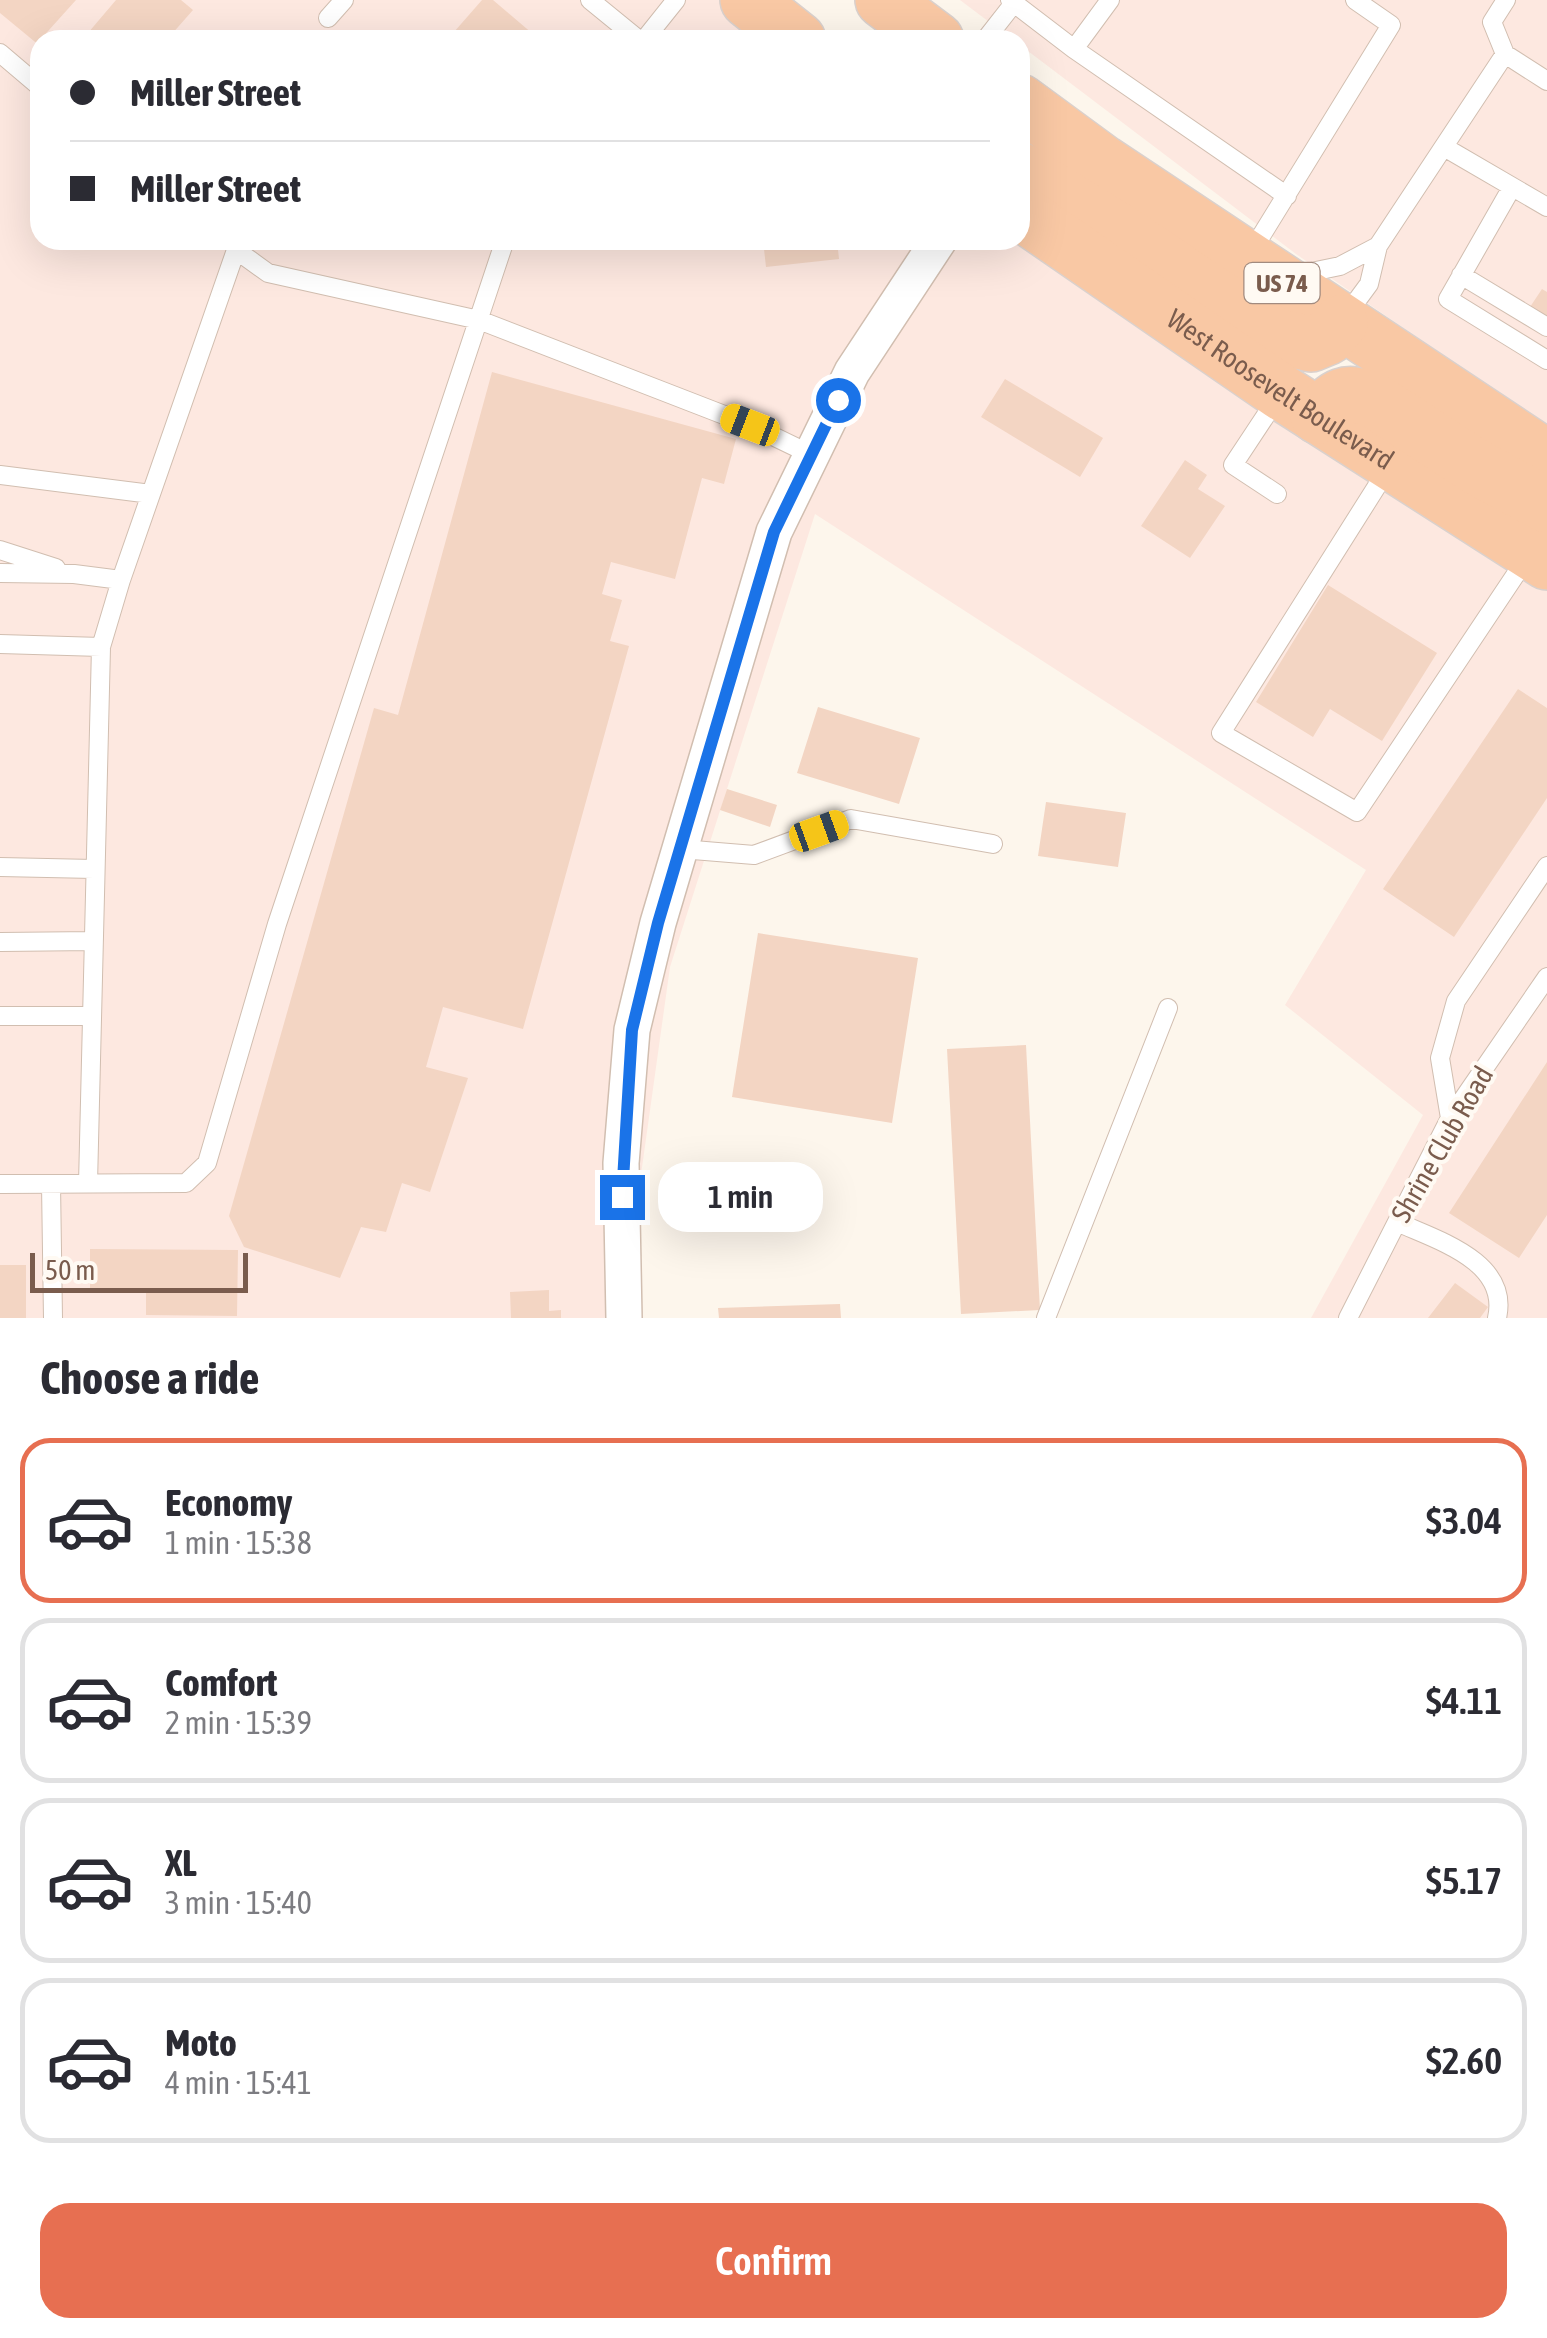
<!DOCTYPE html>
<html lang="en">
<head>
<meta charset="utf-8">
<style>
	:root { --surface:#fff; --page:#f2f2f3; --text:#2b2b33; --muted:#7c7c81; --line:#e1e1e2; --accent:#e76f51 }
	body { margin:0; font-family:"Asap Condensed",sans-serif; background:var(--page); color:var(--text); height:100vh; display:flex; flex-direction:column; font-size:38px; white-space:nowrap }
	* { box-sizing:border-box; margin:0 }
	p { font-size:32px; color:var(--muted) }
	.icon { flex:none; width:55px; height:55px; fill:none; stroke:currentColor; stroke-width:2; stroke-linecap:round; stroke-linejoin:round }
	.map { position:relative; height:1318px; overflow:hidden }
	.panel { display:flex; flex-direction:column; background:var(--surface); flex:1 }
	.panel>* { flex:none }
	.guide { position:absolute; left:30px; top:30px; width:1000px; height:220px; border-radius:30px; box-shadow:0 10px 40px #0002; display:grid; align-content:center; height:220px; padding:0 40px; background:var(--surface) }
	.scale { position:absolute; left:30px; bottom:25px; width:218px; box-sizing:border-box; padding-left:10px; border:5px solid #7a5c4d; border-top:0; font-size:28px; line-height:35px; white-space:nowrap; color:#7a5c4d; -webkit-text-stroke:8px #fffaf3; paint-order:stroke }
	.end { position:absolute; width:45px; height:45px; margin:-22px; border:12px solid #1a73e8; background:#fff; box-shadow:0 0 0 5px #fff }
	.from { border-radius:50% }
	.bubble { position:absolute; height:70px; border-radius:30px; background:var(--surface); box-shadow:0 10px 40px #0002; font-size:32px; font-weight:600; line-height:70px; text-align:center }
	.car { position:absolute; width:30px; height:60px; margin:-30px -15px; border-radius:12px; box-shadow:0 0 8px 2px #0007; background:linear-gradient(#f5c518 24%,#345 0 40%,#f5c518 0 76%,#345 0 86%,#f5c518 0) }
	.guide b { display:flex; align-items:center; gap:35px; height:95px; font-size:38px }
	.guide b+b { border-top:2px solid var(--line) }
	.guide i { width:25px; height:25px; background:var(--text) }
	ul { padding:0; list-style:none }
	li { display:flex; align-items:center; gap:30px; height:165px; margin:0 20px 15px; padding:0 20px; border:5px solid var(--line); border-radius:30px }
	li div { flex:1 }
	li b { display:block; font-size:38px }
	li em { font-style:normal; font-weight:600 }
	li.on { border-color:var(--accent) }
	li>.icon { width:90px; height:90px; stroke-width:1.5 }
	h2 { padding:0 40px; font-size:45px; line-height:120px }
	.button { display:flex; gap:20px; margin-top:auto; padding:20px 40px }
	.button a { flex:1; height:115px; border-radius:30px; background:var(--accent); color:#fff; font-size:40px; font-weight:600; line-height:115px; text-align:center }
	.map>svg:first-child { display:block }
</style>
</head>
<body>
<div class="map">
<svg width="1547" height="1318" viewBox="0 0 1547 1318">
	<rect width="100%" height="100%" fill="#fdf6ec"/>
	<path fill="#fde8e0" d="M0,0H732L789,40H40V240H1020L1547,568V1318H1311L1423,1115L1285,1005L1366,870L815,514L670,967L621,1318H0Z
		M960,0H1547V427L1296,254L1020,45V40H1013Z"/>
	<path fill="#f3d5c3" d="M0,0H76L40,40V46L0,13Z
		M116,0H181L193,10L171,35L178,40H82Z
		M482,0H493L540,40H447Z
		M763,240H837L839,259L766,267Z
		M1542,289L1547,292V318L1530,307Z
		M492,372L736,439L724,484L702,478L675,579L611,562L602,594L622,600L610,641L629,646L523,1029L443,1007L426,1067L468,1078L430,1192L402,1183L386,1232L361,1227L340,1278L244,1247L229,1216L374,708L398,715Z
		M1005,379L1103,438L1080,477L981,417Z
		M1185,460L1207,475L1198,489L1225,506L1190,558L1141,526Z
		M1328,585L1437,653L1382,741L1330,709L1313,737L1256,702Z
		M1518,689L1547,708V798L1454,937L1383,889Z
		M818,707L920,738L899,804L797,773Z
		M727,789L777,805L770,827L720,810Z
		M1046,802L1126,813L1118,867L1038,856Z
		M758,933L918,958L892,1123L732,1097Z
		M1026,1045L1040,1310L961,1314L947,1049Z
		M1547,1062V1215L1519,1258L1449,1213Z
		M90,1249L238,1250L237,1316L146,1315V1292H90Z
		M0,1265H26V1318H0Z
		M1455,1283L1488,1307L1480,1318H1428Z
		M549,1290V1311L561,1310V1318H511L510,1292Z
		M840,1304L841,1318H719L718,1308Z"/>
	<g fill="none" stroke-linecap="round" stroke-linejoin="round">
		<defs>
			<path id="service" d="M590,0L639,40
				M1010,0L1074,49
				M1110,0L1074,49L1287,196
				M328,18L344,0
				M644,40L676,0
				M985,40L1014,3
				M0,53L40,87
				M1505,54L1492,22L1506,0
				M1444,147L1547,207
				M1512,187L1448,299L1547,360
				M1378,246L1505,54L1547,81
				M1250,254L1391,25L1355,0
				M1461,275L1547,327
				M1292,276L1340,266L1378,246L1369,284L1344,318
				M1389,467L1221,733L1357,812L1528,556
				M0,475L151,494
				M1277,494L1233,465L1278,397
				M0,550L56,568
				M0,573L74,574L121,580L101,647L88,1184
				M121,580L236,250L268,273L479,320L750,425L812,455
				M0,644L101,647
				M681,849L754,855L851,819L993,844
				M0,867L94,869
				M0,942L93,941
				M0,1016H91
				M1450,1118L1440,1058L1456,1001L1547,866
				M0,1184L186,1183L207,1163L277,924L505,240
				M51,1184L53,1318
				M1397,1222C1436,1240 1510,1261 1497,1318
				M1046,1318L1168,1008
				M1348,1318L1450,1118L1547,977"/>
			<path id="minor" d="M624,1318L621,1163L632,1030L658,923L774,532L852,372L939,240"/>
			<g id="trunk">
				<path d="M748,0L798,40"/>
				<path d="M883,0L936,40"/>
				<path d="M1020,102L1103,163L1547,458"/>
				<path d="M1020,170L1113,227L1276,336L1311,344L1328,337L1340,323"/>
				<path id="s1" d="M1020,212L1281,392L1547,562"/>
				<path d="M1318,416C1338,395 1344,389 1373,400L1478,468L1547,505"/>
			</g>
		</defs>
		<use href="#service" stroke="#d1beb0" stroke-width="20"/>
		<use href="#minor" stroke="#d1beb0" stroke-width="38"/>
		<use href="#trunk" stroke="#dad1cd" stroke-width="58"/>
		<use href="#service" stroke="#fff" stroke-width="18"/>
		<use href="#minor" stroke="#fff" stroke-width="35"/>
		<use href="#trunk" stroke="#f9c8a4" stroke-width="55"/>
	</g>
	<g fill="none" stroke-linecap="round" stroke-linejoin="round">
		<path stroke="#1a73e8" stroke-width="12" d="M622,1197L632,1030L658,923L774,532L838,400"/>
	</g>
	<g text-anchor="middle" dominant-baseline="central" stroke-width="8" stroke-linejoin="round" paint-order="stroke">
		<rect fill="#fffaf3" stroke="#a28b7f" stroke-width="2.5" x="1244.5" y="263" width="75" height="40" rx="8"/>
		<g font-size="25" font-weight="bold" fill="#7a5c4d">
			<text x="1282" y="283">US 74</text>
		</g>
		<g font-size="28" fill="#7a5c4d" stroke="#fffaf3">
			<text stroke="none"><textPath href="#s1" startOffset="315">West Roosevelt Boulevard</textPath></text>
			<text transform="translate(1442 1144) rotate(-60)">Shrine Club Road</text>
		</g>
	</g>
</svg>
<div class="scale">50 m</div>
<i class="end from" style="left:838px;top:400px"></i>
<i class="end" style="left:622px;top:1197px"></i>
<div class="bubble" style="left:658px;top:1162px;width:165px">1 min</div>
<i class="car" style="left:750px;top:425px;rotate:291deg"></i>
<i class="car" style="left:819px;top:831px;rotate:70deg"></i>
<div class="guide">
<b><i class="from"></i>Miller Street</b>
<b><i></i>Miller Street</b>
</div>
</div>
<section class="panel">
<h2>Choose a ride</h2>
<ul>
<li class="on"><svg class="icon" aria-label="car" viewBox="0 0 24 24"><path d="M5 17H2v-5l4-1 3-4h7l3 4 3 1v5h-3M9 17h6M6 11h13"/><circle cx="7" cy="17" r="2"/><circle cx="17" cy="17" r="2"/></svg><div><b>Economy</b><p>1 min · 15:38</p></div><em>$3.04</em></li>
<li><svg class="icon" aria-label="car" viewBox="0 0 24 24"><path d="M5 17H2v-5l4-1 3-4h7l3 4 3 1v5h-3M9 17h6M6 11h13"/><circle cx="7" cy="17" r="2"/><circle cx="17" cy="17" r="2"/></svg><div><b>Comfort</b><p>2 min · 15:39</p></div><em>$4.11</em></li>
<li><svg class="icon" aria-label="car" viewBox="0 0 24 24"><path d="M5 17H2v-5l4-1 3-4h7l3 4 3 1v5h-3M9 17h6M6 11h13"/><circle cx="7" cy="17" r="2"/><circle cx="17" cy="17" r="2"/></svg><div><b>XL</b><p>3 min · 15:40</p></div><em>$5.17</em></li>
<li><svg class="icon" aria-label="car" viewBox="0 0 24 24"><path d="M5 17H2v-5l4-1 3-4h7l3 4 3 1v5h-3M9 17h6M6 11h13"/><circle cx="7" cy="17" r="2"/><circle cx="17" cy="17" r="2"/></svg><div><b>Moto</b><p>4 min · 15:41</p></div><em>$2.60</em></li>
</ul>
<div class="button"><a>Confirm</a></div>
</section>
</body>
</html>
